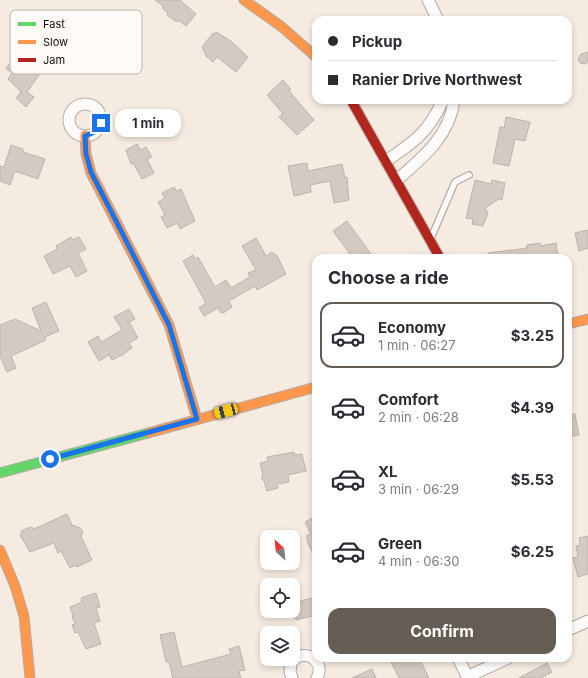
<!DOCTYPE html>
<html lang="en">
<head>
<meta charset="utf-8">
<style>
	:root { --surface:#fff; --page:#f2f2f3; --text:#2b2b33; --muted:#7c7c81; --line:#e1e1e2; --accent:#655c54 }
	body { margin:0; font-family:Inter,sans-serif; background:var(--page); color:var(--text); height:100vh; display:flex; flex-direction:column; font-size:15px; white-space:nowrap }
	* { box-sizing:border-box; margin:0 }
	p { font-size:13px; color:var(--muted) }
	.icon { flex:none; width:22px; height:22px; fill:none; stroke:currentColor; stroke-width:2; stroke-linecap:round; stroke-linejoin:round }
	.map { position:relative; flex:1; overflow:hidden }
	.drawer { position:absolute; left:312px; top:254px; width:260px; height:408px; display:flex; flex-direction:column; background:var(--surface); border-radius:12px; box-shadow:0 2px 6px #0003 }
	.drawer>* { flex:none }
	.top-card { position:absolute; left:312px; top:16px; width:260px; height:88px; border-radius:12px; box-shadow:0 2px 6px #0003; display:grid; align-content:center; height:88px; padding:0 16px; background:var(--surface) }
	.needle { width:26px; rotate:333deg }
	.fabs { position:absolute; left:260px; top:530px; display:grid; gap:8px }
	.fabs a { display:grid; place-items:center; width:40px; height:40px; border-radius:8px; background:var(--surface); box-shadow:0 2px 6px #0003; font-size:20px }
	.end { position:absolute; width:18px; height:18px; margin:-9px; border:5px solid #1a73e8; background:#fff; box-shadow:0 0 0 2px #fff }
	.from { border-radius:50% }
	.bubble { position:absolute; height:28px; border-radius:12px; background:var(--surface); box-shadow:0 2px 6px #0003; font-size:13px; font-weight:700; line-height:28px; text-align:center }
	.car { position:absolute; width:12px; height:24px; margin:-12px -6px; border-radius:5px; box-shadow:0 0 3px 1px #0007; background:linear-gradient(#f5c518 24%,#345 0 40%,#f5c518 0 76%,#345 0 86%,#f5c518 0) }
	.top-card b { display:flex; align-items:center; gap:14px; height:38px; font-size:15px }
	.top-card b+b { border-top:1px solid var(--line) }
	.top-card i { width:10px; height:10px; background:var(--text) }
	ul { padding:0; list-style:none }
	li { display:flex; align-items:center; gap:12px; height:66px; margin:0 8px 6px; padding:0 8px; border:2px solid transparent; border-radius:12px }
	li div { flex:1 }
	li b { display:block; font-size:15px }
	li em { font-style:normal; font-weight:700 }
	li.selected { border-color:var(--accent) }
	li>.icon { width:36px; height:36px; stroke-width:1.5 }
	h2 { padding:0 16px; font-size:18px; line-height:48px }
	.button { display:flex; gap:8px; margin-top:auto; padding:8px 16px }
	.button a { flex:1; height:46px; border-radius:12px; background:var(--accent); color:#fff; font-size:16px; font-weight:700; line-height:46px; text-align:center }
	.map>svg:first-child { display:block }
</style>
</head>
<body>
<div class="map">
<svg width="588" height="678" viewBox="0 0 588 678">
	<rect width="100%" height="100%" fill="#f6ebe0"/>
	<path fill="#d4cac2" stroke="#beb4ac" d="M155,0H180L196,14L186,26L178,20L177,22L167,15L168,13L162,8L163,6Z
		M216,32L231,41L248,57L236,72L217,57L213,62L206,56L202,47L213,33L214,34Z
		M30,52L46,65L27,92L34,97L26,107L16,98L21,92L8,79L12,73L6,68L14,58L20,62Z
		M588,52V62L585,64L580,63L578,59L581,54Z
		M283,80L291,89L289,91L314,120L297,135L279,117L283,114L267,95Z
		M506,117L530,122L525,141L515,139L509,166L493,163L500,127L504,128Z
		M137,144L141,150L146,147L152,157L147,159L154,173L142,179L133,163L131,164L126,150Z
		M11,145L23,149V152L45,159L38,179L15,171L10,185L0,181V166L4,167Z
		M307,163L308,171L342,164L345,178L347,177L349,200L334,203L330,181L310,185L311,192L294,196L288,166Z
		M475,180L491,184L492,180L505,183L502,200L499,199L485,208L488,213L483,226L472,224L473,219L466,218Z
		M174,187L176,191L181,189L195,221L180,229L177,223L167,228L161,217L165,215L158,202L165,198L162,193Z
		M347,221L374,258H353L333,231Z
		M588,230V248L579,251L575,233Z
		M71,237L73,240L79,237L86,249L78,253L87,271L76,277L70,266L53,274L44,256L57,249L56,246Z
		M256,238L266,256L272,252L274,255L276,254L286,274L257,290L255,286L229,301L232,307L225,312L221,313L218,308L204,316L199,308L206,303L183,261L193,255L195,259L198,257L215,287L226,280L231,288L250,277L248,273L256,270L242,246Z
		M540,243V246L556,243L558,256L542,258H488V253L527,248V245Z
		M46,302L59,331L45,337L46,340L11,356L16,368L7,372L0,356V325L15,319L41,331L32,308Z
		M129,309L135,319L129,322L138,338L129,343L132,348L124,354L112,360L109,355L99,361L88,342L98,336L101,342L122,330L114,317Z
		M575,414L579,435L568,437V415Z
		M294,452V455L302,454L306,471L288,475L289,482L277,484L278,488L267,491L264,481L261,478L263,476L260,463L268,461L267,457Z
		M67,514L72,525L80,528L83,532L81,536L92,560L77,567L76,565L70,568L61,551L58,553L54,543L30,552L20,535L22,534L21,531L31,527L34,529Z
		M316,516V560L307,541L308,540L306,536L311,534L305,522Z
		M588,536V574L578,577L573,558L578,557L576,546L580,545L579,538Z
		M96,593L100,607L96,608L100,621L94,623L101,644L86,649L78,632L75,633L72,625L75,624L72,617L73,616L70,607L82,602L81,598Z
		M316,597V615L296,620V618H293V603Z
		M174,632L182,667L231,654L229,649L239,646L245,670L239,671L241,678H173L169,662H166L160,635Z
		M389,658H419L429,678H399Z
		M547,663L552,672L541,678H519Z
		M372,669L376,678H352Z"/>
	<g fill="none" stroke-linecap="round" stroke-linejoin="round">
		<defs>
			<path id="lane" d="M431,238L455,182L469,175"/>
			<path id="street" d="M428,0L438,20
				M69 120a16 16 0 1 1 32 0a16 16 0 1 1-32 0Z
				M386,161C415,141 428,133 443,100
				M397,180C422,158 450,136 454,100
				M568,630L588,621
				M458,658L468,678
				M467,677L508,658
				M292,678L290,672L291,662C304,647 326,660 317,678"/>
			<path id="fast" d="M0,473L148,433"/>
			<path id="slow" d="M244,0L282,27L316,57
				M85,135L86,154L91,173L169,325L197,419
				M568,324L588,319
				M148,433L316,387
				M0,550L15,586L24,616L30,678"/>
			<path id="jam" d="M351,100L440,258"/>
		</defs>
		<use href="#lane" stroke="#b4aba2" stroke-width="8"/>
		<use href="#street" stroke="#b4aba2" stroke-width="13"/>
		<use href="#fast" stroke="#b4aba2" stroke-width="11"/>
		<use href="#slow" stroke="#b4aba2" stroke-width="11"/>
		<use href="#jam" stroke="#b4aba2" stroke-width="11"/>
		<use href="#lane" stroke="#fefcfa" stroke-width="5.5"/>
		<use href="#street" stroke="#fefcfa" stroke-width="11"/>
		<use href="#fast" stroke="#63d668" stroke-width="9"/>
		<use href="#slow" stroke="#ff974d" stroke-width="9"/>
		<use href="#jam" stroke="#b3261e" stroke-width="9"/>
	</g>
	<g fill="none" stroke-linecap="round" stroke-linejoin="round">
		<path stroke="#1a73e8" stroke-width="5" d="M50,459L197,419L169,325L91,172L86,154L85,136C93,133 98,131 101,123"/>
	</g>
	<rect x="10" y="10" width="132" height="64" rx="6" fill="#fffaf6" stroke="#b9b4af" stroke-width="1"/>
	<rect x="18" y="22" width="18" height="4" fill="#63d668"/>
	<rect x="18" y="40" width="18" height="4" fill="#ff974d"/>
	<rect x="18" y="58" width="18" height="4" fill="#b3261e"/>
	<g font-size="11" fill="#170f08">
		<text x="43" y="28">Fast</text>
		<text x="43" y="46">Slow</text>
		<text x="43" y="64">Jam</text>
	</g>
</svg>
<div class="fabs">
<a><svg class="needle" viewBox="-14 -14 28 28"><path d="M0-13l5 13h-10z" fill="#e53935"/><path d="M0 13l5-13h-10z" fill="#7c7c81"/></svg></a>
<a><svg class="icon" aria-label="locate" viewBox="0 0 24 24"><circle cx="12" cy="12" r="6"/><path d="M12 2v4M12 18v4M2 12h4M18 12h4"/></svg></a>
<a><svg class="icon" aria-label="layers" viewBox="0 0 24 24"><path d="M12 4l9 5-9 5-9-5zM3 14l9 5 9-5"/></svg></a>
</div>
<i class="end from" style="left:50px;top:459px"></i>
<i class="end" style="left:101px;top:123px"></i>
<div class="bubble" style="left:115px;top:109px;width:66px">1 min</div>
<i class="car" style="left:226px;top:411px;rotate:255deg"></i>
<div class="top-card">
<b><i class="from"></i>Pickup</b>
<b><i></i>Ranier Drive Northwest</b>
</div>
<section class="drawer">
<h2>Choose a ride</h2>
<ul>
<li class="selected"><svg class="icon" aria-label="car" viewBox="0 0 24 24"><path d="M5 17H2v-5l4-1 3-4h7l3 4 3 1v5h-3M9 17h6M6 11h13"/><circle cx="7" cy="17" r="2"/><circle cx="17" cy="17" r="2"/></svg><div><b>Economy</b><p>1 min · 06:27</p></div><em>$3.25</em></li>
<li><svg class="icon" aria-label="car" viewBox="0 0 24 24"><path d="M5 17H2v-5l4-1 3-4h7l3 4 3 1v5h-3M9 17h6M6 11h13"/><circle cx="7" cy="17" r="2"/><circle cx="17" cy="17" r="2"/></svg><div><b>Comfort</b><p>2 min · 06:28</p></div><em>$4.39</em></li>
<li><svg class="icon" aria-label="car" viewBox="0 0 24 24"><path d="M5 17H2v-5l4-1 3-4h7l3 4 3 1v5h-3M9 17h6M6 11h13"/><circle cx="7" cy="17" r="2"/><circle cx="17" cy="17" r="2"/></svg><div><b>XL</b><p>3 min · 06:29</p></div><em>$5.53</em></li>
<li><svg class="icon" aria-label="car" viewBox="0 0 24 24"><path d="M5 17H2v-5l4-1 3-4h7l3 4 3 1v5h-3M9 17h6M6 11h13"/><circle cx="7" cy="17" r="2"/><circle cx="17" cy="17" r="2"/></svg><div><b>Green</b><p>4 min · 06:30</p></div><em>$6.25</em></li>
</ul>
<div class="button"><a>Confirm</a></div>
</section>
</div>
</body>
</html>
